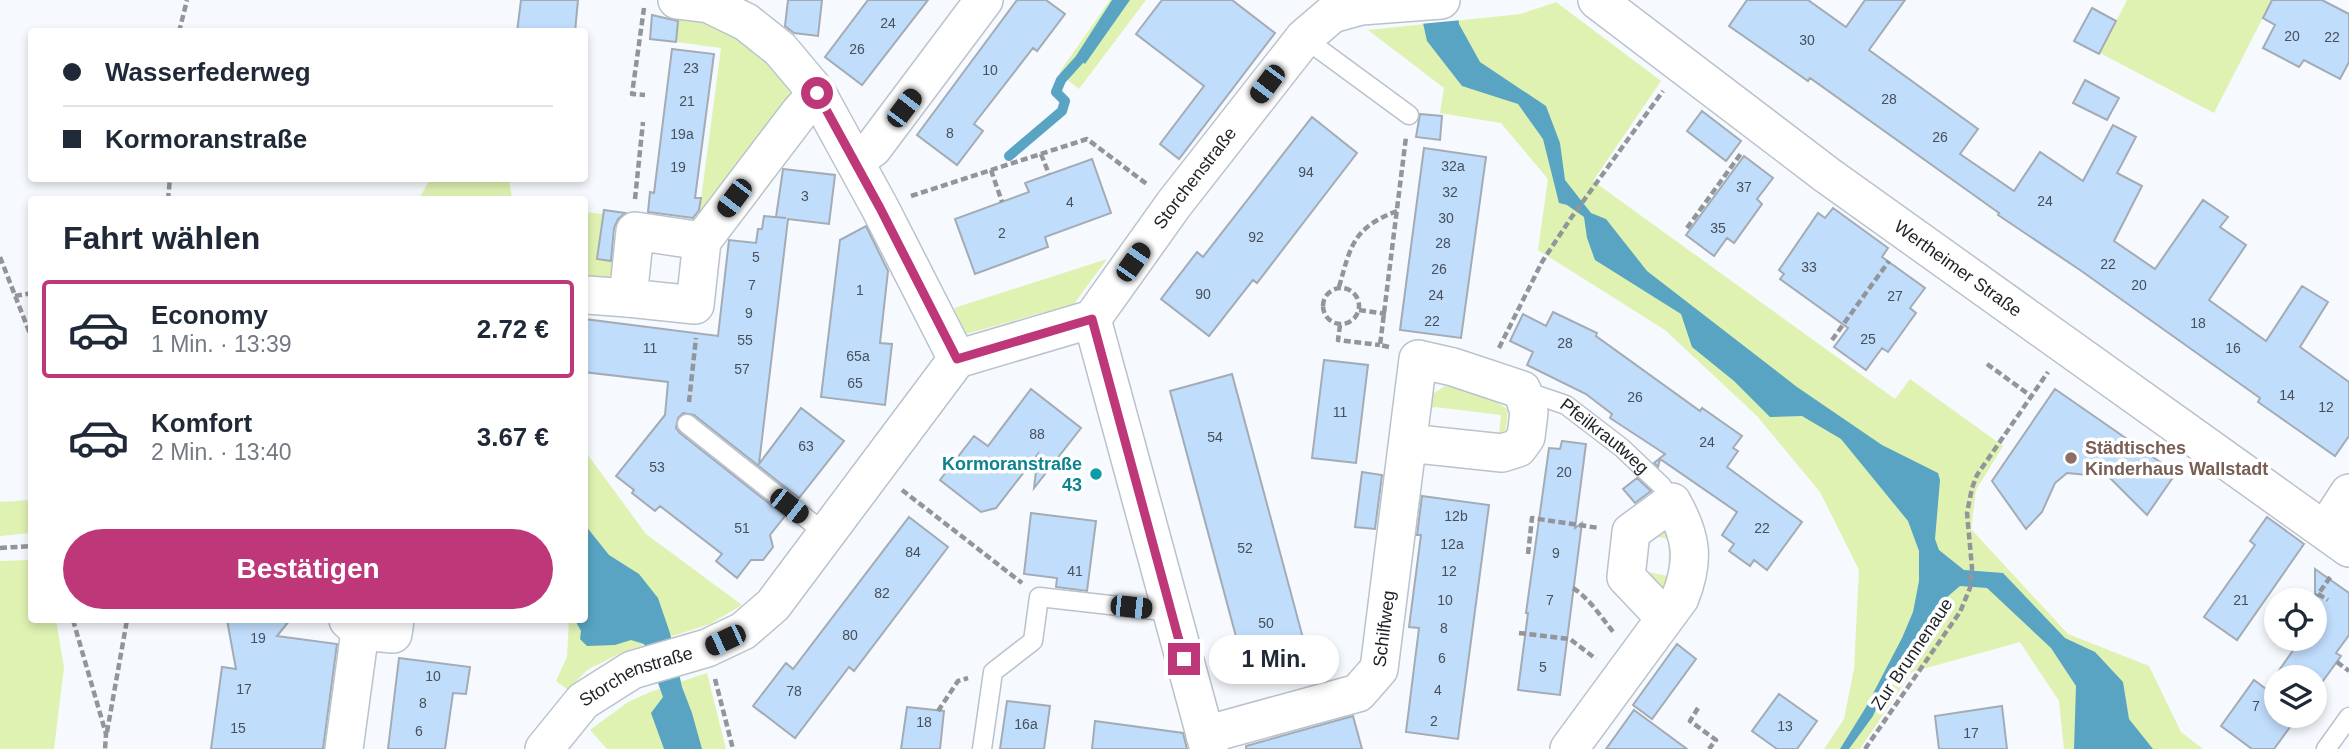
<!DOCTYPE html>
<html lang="de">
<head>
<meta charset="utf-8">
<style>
	:root { --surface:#fff; --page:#f2f2f3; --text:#1f2937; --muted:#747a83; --line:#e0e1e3; --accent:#be3778 }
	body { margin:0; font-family:Helvetica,sans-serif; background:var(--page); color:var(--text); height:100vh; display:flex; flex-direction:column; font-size:26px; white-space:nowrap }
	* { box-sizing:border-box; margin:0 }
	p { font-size:23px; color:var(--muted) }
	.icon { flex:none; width:38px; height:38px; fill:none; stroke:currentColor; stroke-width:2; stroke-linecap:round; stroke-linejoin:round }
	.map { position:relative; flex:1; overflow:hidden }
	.sheet { position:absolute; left:28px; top:196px; width:560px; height:427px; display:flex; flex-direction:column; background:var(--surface); border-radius:7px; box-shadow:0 4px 10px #0003 }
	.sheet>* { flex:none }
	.banner { position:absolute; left:28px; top:28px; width:560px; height:154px; border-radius:7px; box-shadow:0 4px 10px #0003; display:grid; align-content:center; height:154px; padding:0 35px; background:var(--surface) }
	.controls { position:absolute; left:2264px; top:588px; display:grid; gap:14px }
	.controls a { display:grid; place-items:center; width:63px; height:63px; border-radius:50%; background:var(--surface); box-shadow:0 4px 10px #0003; font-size:35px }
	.end { position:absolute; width:32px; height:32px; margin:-16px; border:9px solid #be3778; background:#fff; box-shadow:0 0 0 4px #fff }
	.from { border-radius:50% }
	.bubble { position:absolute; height:49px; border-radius:24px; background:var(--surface); box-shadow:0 4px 10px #0003; font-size:23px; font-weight:700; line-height:49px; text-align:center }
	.car { position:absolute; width:21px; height:42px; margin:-21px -10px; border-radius:9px; box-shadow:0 0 5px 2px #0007; background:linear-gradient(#222 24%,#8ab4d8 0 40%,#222 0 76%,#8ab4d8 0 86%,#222 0) }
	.banner b { display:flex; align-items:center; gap:24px; height:66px; font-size:26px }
	.banner b+b { border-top:2px solid var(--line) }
	.banner i { width:18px; height:18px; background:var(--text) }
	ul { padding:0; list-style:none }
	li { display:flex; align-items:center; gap:21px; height:98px; margin:0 14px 10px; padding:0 21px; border:4px solid transparent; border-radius:7px }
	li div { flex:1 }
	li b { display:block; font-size:26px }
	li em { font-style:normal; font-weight:700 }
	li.on { border-color:var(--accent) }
	li>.icon { width:63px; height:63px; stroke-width:1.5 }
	h2 { padding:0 35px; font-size:32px; line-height:84px }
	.primary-button { display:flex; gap:14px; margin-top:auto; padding:14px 35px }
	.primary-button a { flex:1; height:80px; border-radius:42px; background:var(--accent); color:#fff; font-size:28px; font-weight:700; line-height:80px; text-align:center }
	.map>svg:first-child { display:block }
</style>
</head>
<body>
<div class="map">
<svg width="2349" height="749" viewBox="0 0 2349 749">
	<rect width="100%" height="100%" fill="#f6f9fd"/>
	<path fill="#dff2b2" d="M1110,0H1146L1079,89L1059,73Z
		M2127,0H2272L2214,113L2100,53Z
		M1556,2L1661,81L1593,181L1895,399L1910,379L2003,446L1976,490L1971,529L2068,634L2149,666L2181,732L2203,749H2064L2059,701L2020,642L1912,672L1860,749H1824L1844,719L1854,669L1859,570L1820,492L1757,416L1665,330L1538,250L1548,179L1501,123L1440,113L1444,88L1368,30L1521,14Z
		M678,18L715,22L783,74L790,88L789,103L698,222L721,48L676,42Z
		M430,179H509L512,199H419Z
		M585,212L603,214L597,259L622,262L618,285L585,289Z
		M1107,259L1074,304L966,334L954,308Z
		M1445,386C1467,390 1491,396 1508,410L1506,430L1499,435L1501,415L1435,407L1421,414L1423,400Z
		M585,451L646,534L742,605L710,624L623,652L587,670L568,690L556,681L567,657L569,620H584Z
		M31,500V533L0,536V502Z
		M1658,528L1671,530L1675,545L1666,589H1651L1647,572L1668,576L1669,539L1652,536Z
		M31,560L32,620H56L64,667L54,749H0V561Z
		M707,673L726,749H607L590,730L628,702L650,692Z"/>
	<path fill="#58a4c2" d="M1112,0H1130L1085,64L1076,56Z
		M1457,0L1459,24L1480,62L1546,106L1560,143L1565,180L1591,213L1606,219L1647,271L1797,387L1882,445L1938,473L1940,480L1935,539L1939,550L1964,570L2003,573L2065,638L2095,652L2123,682L2129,719L2153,749H2074L2076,686L2051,648L1987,588L1960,586L1940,603L1886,686L1873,716L1849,749H1840L1866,707L1902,638L1913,612L1919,581V551L1908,521L1841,439L1802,416L1770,417L1734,381L1692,347L1681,314L1595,260L1587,238L1584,217L1567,205L1559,203L1543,139L1518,104L1462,86L1427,41L1423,23Z
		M585,525L609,555L639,574L658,598L670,633L682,687L692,713L702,749H664L651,713L663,697L644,644L631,640L615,645L587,646L580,639L581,631L575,620H584Z"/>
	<path fill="#f6f9fd" d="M1418,0H1461L1462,20L1420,24Z"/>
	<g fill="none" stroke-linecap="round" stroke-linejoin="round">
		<path stroke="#58a4c2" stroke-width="10" d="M1009,156L1062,111L1065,101L1056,92L1061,80L1080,59"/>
	</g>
	<path fill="#c1ddfc" stroke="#a3abb5" stroke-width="2" d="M521,0H578L575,32H517Z
		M788,0H822L818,36L794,33L785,26Z
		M868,0H928L862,85L825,57Z
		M1017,0H1046L1065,14L1037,51L1033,48L974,124L983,131L957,165L917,135Z
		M1162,0H1232L1275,33L1179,159L1160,144L1204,86L1136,34Z
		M1747,0H1808L1846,27L1865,0H1905L1869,50L1978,129L1960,154L2014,191L2040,152L2083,181L2113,125L2136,137L2117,173L2142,186L2114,241L2155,269L2203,200L2228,217L2220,227L2246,245L2209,300L2266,341L2302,286L2328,302L2300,347L2349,382V436L2335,456L2258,402L2260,398L2080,270L1998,215L1999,213L1810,78L1808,81L1729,26Z
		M2272,0H2322L2349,14V62L2340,79L2304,60L2299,67L2263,48L2275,25L2263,18Z
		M2092,8L2116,21L2099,54L2074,41Z
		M652,15L678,21L676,42L650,39Z
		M672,49L714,54L695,198H701L699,210L693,218L648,212L650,192L654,193Z
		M2085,80L2119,98L2107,120L2073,103Z
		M1702,111L1741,141L1726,161L1687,131Z
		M1420,114L1442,116L1440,140L1416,137Z
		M1312,117L1357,153L1257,283L1253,280L1209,336L1161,299L1197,252L1203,257Z
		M1424,148L1486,157L1461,338L1400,330Z
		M1744,156L1773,178L1757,199L1762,204L1734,243L1727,238L1714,256L1686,235Z
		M1092,159L1111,213L1045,237L1048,247L975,274L955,219L1029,192L1025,183Z
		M783,169L835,175L829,224L788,219L759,464L801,408L844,441L799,498L694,415L683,413L678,418L676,428L680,433L785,516L770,535L773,547L763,560H751L737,578L716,561L722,554L660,506L655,511L632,493L634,490L616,476L665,415L668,382L584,372V319L718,336L729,240L756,243L758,229H762L764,216L786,218L776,217Z
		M1833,208L1888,248L1882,257L1925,288L1910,308L1916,313L1888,352L1882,348L1866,370L1834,347L1848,328L1780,279L1784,274L1779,270L1818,213L1825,218Z
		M604,210L625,213L618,219L614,228L611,261L597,259Z
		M866,226L888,271L880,343L892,344L885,405L821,397L840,240Z
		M1553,312L1597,333L1596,336L1700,411L1702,408L1742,436L1733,448L1738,451L1727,467L1802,522L1767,570L1754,560L1750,566L1729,551L1734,544L1722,535L1737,512L1660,459L1658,467L1654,463L1665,454L1610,418L1612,414L1586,394L1527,365L1533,352L1510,341L1523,314L1546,326Z
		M1324,360L1368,365L1356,463L1312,458Z
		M1232,374L1307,653L1245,670L1170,391Z
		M1031,389L1081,428L1034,488L1038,454L996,508L981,512L940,480L974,436L988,446Z
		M2055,389L2176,473L2147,515L2109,477L2067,473L2055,483L2042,512L2026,529L1992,481Z
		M1562,441L1586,444L1575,528L1582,523L1560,695L1518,690L1528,613H1526L1549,448L1560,449Z
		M1362,472L1382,475L1375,529L1355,527Z
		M1637,478L1651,491L1635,503L1623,489Z
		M1422,496L1489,505L1458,739L1406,732L1419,628L1409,627L1421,535H1417Z
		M1031,513L1096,521L1087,591L1056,587L1057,578L1024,574Z
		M909,517L948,547L854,671L849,667L795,738L753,706L786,663L793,669Z
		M2267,517L2304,544L2237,640L2204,617L2255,545L2250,541Z
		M2315,569L2349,593V635L2336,653L2341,656L2315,692V677H2277V716H2298L2274,749H2252L2221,726L2254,680L2266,689L2301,639H2315Z
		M227,620H290L277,636L337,644L323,749H211L222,667L236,669Z
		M1677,644L1696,659L1652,719L1633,705Z
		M399,658L470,667L466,694L453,693L445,749H388Z
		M1779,694L1817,721L1797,749H1777L1752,731Z
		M1007,701L1050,706L1044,749H1000Z
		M2002,706L2007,749H1939L1935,716Z
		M907,707L944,711L940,749H901Z
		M1634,710L1687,749H1606Z
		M1353,716L1362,749H1246V746Z
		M1095,721L1183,733L1187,749H1092Z"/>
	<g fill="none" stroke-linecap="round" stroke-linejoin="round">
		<defs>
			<g id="service">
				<path d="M1304,38L1409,115"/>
				<path id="s1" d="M1522,390L1566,405L1622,448L1662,486L1672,502"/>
				<path d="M687,424L826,534"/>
				<path d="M982,749L993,672L1033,641L1039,597L1154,610L1171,608"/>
				<path d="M2326,749L2349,717"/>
			</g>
			<g id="minor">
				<path d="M677,0L709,4L746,22L780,49L817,93L880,208L957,359"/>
				<path id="s2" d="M1597,0L1827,175L2349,548"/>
				<path d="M855,161L873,148L984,0"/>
				<path d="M702,241L635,231L628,298L695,305L702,241L800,112L817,93"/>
				<path d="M587,295L628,298"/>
				<path d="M1092,319L1209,749"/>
				<path d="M2325,530L2349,493"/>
				<path d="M348,620L360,631L393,634L395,620"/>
				<path id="s3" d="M1205,735L1358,693L1379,669L1418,359L1453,367L1522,390L1529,412L1526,437L1518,448L1502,453L1408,443"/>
				<path d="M344,749L360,631"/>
				<path id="s4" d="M544,749L583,701L632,670L707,648L743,631L773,605L957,359L1092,319L1174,204L1304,38L1332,14L1361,6L1441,0"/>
				<path d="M1569,749L1680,598C1695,560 1692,537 1672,502L1631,532L1626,577L1665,618"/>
			</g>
		</defs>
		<use href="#service" stroke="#bac2cc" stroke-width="21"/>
		<use href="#minor" stroke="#bac2cc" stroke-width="40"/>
		<path stroke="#929599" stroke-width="4.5" stroke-dasharray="7 3.5" stroke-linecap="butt" d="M644,8L632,94L645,95
			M179,32L187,0
			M1041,154L1049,174
			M991,170L1002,202
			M911,196L1087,139L1148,185
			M635,199L643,122
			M168,200L170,178
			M1687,228L1742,152
			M0,257L32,339
			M1339,287C1351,245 1353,228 1397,211
			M1323 306a18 18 0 1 1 36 0a18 18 0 1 1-36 0Z
			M15,296L32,293
			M1359,310L1386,314
			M1340,325L1338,340L1380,345
			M1832,340L1889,261
			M1389,347L1380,345L1406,137
			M1499,348L1542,262L1571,218L1663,91
			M1987,364L2031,396
			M689,402L696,338
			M902,490L1022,583
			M0,548L32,546
			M1528,554L1532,518L1599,528
			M1573,588C1590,599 1601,617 1614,633
			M2318,594L2328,600
			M2314,600L2331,576
			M73,620L106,734L105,749
			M1519,633L1570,639L1596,659
			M2337,662L2349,671
			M715,679L733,749
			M1698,708L1690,721L1716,740L1709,749
			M938,711L958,681L968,678
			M107,732L127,620
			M1865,749L1960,612L1970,588L1972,568L1967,513L1972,488L1977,475L2048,372"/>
		<use href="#service" stroke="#fff" stroke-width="18"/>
		<use href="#minor" stroke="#fff" stroke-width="37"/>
	</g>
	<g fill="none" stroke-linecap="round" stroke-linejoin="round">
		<path stroke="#be3778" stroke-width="9" d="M817,93L880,208L957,359L1092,319L1184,659"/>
	</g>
	<circle fill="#8d6e63" stroke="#fff" stroke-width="2.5" cx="2071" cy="458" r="7"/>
	<circle fill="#0f9aa8" stroke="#fff" stroke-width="2.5" cx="1096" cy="474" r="7"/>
	<g text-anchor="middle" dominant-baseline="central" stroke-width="7" stroke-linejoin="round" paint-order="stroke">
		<g font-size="14" fill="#47505b">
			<text x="888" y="23">24</text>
			<text x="2292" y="36">20</text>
			<text x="2332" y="37">22</text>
			<text x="1807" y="40">30</text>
			<text x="857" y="49">26</text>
			<text x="691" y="68">23</text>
			<text x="990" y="70">10</text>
			<text x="1889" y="99">28</text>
			<text x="687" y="101">21</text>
			<text x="950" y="133">8</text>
			<text x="682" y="134">19a</text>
			<text x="1940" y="137">26</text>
			<text x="1453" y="166">32a</text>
			<text x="678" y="167">19</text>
			<text x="1306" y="172">94</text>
			<text x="1744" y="187">37</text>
			<text x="1450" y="192">32</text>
			<text x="805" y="196">3</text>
			<text x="2045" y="201">24</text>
			<text x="1070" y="202">4</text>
			<text x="1446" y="218">30</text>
			<text x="1718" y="228">35</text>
			<text x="1002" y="233">2</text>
			<text x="1256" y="237">92</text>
			<text x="1443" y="243">28</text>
			<text x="756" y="257">5</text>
			<text x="2108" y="264">22</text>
			<text x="1809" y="267">33</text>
			<text x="1439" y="269">26</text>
			<text x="752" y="285">7</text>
			<text x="2139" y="285">20</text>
			<text x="860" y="290">1</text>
			<text x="1203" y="294">90</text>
			<text x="1436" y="295">24</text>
			<text x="1895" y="296">27</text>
			<text x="749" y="313">9</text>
			<text x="1432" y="321">22</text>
			<text x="2198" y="323">18</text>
			<text x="1868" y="339">25</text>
			<text x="745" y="340">55</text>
			<text x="1565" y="343">28</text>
			<text x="650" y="348">11</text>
			<text x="2233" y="348">16</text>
			<text x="858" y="356">65a</text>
			<text x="742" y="369">57</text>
			<text x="855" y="383">65</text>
			<text x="2287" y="395">14</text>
			<text x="1635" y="397">26</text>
			<text x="2326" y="407">12</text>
			<text x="1340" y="412">11</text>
			<text x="1037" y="434">88</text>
			<text x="1215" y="437">54</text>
			<text x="1707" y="442">24</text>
			<text x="806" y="446">63</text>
			<text x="657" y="467">53</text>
			<text x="1564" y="472">20</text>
			<text x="1456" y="516">12b</text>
			<text x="742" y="528">51</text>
			<text x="1762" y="528">22</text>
			<text x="1452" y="544">12a</text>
			<text x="1245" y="548">52</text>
			<text x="913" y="552">84</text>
			<text x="1556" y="553">9</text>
			<text x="1075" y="571">41</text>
			<text x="1449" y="571">12</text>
			<text x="882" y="593">82</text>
			<text x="1445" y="600">10</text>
			<text x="1550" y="600">7</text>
			<text x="2241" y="600">21</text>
			<text x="1266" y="623">50</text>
			<text x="1444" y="628">8</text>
			<text x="850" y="635">80</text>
			<text x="258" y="638">19</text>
			<text x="1442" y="658">6</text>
			<text x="1543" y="667">5</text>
			<text x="433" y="676">10</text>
			<text x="244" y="689">17</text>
			<text x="1438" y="690">4</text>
			<text x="794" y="691">78</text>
			<text x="423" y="703">8</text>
			<text x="2256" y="706">7</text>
			<text x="1434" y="721">2</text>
			<text x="924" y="722">18</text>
			<text x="1026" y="724">16a</text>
			<text x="1785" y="726">13</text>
			<text x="238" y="728">15</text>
			<text x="419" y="731">6</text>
			<text x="1971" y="733">17</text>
		</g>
		<g font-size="18" fill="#1e2125" stroke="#fff">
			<text stroke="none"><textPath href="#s4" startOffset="900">Storchenstraße</textPath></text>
			<text stroke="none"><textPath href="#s2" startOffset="450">Wertheimer Straße</textPath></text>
			<text stroke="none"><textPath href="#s1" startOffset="96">Pfeilkrautweg</textPath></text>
			<text stroke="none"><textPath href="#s3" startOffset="231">Schilfweg</textPath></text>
			<text transform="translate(1912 654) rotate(-56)">Zur Brunnenaue</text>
			<text stroke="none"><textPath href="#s4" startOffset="121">Storchenstraße</textPath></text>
		</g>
		<g font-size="18" font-weight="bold" fill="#785e54" stroke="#fff" text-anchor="start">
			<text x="2085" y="448">Städtisches<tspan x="2085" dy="21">Kinderhaus Wallstadt</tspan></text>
		</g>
		<g font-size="18" font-weight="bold" fill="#0d838f" stroke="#fff" text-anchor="end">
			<text x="1082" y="464">Kormoranstraße<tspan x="1082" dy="21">43</tspan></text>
		</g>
	</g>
</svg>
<div class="controls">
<a><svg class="icon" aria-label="locate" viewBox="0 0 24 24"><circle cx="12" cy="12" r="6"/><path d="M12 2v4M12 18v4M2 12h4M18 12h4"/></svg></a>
<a><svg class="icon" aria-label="layers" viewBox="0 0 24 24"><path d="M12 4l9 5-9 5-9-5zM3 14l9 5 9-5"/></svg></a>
</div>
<i class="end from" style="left:817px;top:93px"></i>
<i class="end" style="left:1184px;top:659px"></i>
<div class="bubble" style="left:1209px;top:635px;width:130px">1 Min.</div>
<i class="car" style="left:1267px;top:84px;rotate:217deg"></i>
<i class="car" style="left:904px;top:108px;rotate:37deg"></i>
<i class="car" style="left:734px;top:198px;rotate:217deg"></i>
<i class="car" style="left:1133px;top:262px;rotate:35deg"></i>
<i class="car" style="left:789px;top:506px;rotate:128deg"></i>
<i class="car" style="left:1131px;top:607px;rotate:96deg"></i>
<i class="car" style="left:725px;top:640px;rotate:245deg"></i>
<div class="banner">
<b><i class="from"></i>Wasserfederweg</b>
<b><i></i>Kormoranstraße</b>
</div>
<section class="sheet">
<h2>Fahrt wählen</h2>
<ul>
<li class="on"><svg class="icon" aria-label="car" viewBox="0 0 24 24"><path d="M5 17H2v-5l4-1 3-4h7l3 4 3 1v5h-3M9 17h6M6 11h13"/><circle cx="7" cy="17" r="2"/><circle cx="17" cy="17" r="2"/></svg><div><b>Economy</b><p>1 Min. · 13:39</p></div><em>2.72 €</em></li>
<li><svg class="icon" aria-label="car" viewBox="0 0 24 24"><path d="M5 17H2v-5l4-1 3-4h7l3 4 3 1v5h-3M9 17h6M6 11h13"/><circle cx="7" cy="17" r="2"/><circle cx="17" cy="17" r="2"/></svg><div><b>Komfort</b><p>2 Min. · 13:40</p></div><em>3.67 €</em></li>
</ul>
<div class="primary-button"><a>Bestätigen</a></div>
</section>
</div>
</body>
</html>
